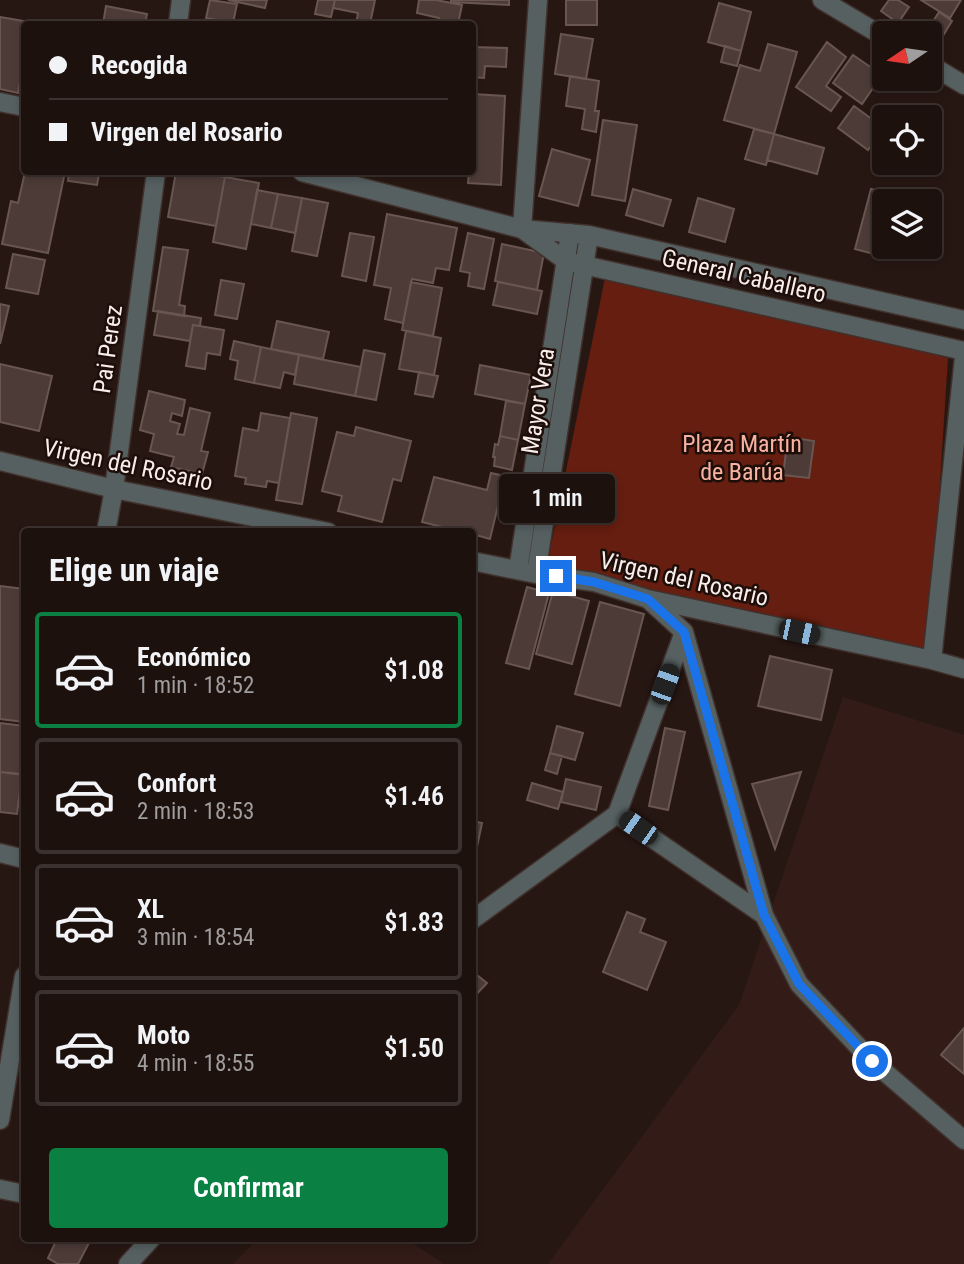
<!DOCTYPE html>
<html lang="es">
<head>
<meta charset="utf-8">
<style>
	:root { --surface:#1d110e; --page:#251a17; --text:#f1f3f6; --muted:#a09d9e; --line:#3b312e; --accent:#0b8043 }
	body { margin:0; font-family:"Roboto Condensed",sans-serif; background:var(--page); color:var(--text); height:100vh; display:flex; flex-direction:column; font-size:26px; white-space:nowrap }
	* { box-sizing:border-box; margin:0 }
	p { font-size:23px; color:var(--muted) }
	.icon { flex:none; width:38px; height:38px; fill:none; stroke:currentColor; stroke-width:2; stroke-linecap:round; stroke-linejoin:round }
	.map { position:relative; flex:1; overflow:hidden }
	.sheet { position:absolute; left:21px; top:528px; width:455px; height:714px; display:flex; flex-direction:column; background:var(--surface); border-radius:7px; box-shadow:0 4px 10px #0003,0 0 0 2px var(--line) }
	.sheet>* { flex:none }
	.top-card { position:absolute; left:21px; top:21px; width:455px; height:154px; border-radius:7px; box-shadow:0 4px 10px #0003,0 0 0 2px var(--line); display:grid; align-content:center; height:154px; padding:0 28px; background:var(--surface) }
	.needle { width:46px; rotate:257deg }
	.tools { position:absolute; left:872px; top:21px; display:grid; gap:14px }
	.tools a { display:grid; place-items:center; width:70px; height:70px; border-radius:7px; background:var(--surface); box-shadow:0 4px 10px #0003,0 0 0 2px var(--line); font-size:35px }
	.end { position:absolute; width:32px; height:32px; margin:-16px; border:9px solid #1a73e8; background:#fff; box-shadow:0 0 0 4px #fff }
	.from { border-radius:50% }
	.bubble { position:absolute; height:49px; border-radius:7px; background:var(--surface); box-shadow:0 4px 10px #0003,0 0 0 2px var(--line); font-size:23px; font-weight:600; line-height:49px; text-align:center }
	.car { position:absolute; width:21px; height:42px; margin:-21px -10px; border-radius:9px; box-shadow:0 0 5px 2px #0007; background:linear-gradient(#222 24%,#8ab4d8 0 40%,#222 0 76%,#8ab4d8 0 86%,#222 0) }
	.top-card b { display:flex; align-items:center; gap:24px; height:66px; font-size:26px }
	.top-card b+b { border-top:2px solid var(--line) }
	.top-card i { width:18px; height:18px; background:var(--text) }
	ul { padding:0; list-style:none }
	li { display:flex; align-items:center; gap:21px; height:116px; margin:0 14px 10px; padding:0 14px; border:4px solid var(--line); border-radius:7px }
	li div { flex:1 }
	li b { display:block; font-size:26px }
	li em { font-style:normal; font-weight:600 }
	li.current { border-color:var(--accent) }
	li>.icon { width:63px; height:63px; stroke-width:1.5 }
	h2 { padding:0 28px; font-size:32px; line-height:84px }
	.button { display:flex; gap:14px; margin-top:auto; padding:14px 28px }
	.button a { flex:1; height:80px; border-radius:7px; background:var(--accent); color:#fff; font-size:28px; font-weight:600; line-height:80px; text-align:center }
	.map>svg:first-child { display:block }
</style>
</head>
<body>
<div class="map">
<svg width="964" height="1264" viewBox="0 0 964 1264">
	<rect width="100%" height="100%" fill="#271713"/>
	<path fill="#331c17" d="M843,697L964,735V1264H548L739,1005Z
		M258,1239H406L444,1264H233Z"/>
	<path fill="#651e0f" d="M605,278L777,312L948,358L929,655L547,565Z"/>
	<path fill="#4d3b37" stroke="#695651" stroke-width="2" d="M210,0L237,4L233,23L206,18Z
		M228,0H267L265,8Z
		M318,0H335L331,17L315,14Z
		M335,0H375L370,24H356L358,13L333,8Z
		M419,0H436L462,5L458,24H437L439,18L417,13Z
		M451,0H509V5L451,2Z
		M566,0H597V25H566Z
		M889,0H898L909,7L898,23L881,11Z
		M921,0H961L950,18Z
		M719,3L751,12L741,51L708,42Z
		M106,6L147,14L145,24H103Z
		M939,12L952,21L941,39L927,31Z
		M0,17L24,21L23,29L24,30V71H22L18,93L0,89Z
		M561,34L593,39L586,79L555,74Z
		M827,42L846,57L826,86L841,97L831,111L796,87Z
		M768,44L797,52L774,134L724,120L740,65L760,71Z
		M725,46L741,51L737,66L721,62Z
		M472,47L507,48L506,67L485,66L484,78L472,77Z
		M853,55L882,75L862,104L833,83Z
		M570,76L599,81L595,111H599L596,132L582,129L585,109L566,106Z
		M473,94L505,96L501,185L468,183L469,172H472Z
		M854,106L884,128L868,150L838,128Z
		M603,120L637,125L625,201L592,195Z
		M754,129L774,134L766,165L745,159Z
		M774,134L824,148L817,174L767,160Z
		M552,149L590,160L578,206L539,196Z
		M25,172H65L48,253L2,244L11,201L18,203Z
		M69,172L99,174L97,185L68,181Z
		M176,172H199L225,177L216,226L168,217Z
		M225,177L259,183L246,249L213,242Z
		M633,189L671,200L663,226L626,215Z
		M871,189L906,198L905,201H884V247H892L889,258L855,249Z
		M257,190L278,194L271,228L251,224Z
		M278,194L302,198L295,233L271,228Z
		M302,198L328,203L317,256L292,251Z
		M698,198L734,209L725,242L689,232Z
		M387,214L457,228L449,270L436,268L433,283L412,279L403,323L385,319L391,288L374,285Z
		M350,233L374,237L366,281L342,276Z
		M468,233L494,239L484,289L468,286L470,273L460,271Z
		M502,244L544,253L537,290L495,281Z
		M163,247L188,250L179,305L185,306L184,316L153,311Z
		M13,254L45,260L38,294L6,288Z
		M221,280L244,284L237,319L215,315Z
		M411,282L442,288L433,336L402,330Z
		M498,282L542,291L537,314L493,305Z
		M0,304L9,306L0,344Z
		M158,311L201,318L200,326L193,325L190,341L154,335Z
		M277,321L329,332L323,359L271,349Z
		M193,325L224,330L220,355L207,353L205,369L186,366Z
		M406,331L441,338L434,375L399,369Z
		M234,341L261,347L254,383L235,379L238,361L230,359Z
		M261,347L299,355L295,375L284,372L280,388L254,383Z
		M364,350L385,354L376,400L355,396Z
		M299,355L361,367L355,396L294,384Z
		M0,364L52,376L39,431L0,422Z
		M480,365L531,375L525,404L475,394Z
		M419,372L438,376L433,397L415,394Z
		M149,391L185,400L182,416L172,413L170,421L180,424L177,434L184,435L190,408L210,413L201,451L208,452L202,474L171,467L174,457L150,451L154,434L140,430Z
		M506,401L525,404L518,440L500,436Z
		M261,413L290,418L279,483L267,481L266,487L245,484L246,478L235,476L243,428L258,431Z
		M291,413L317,418L302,504L276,500Z
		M356,427L411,441L401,481L393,479L382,522L338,511L342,496L322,491L337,432L354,436Z
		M500,436L518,440L512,470L494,466L495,457H493L495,444L498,445Z
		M788,437L814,441L809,478L783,475Z
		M491,473L505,476L490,539L472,534V532H463L422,522L434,477L487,490Z
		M0,586L24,589V722L0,719Z
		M527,587L549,593L529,669L506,663Z
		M553,591L589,601L572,664L536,654Z
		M600,602L644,614L620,706L575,694Z
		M770,656L832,670L821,720L758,706Z
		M0,723L24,726V775L0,772Z
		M557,726L583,733L575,760L550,753Z
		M665,728L685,732L668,810L649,806Z
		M550,753L562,756L557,774L545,770Z
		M0,772L22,774L17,814L0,812Z
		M801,772L775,849L752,784Z
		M566,779L601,787L596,810L561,802Z
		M532,783L563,792L558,809L527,800Z
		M472,821L482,823L472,871Z
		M627,912L645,919L640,932L666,942L647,990L603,972Z
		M472,971L487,983L472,999Z
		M964,1028V1074L941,1055Z
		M57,1239H91L78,1264H58L48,1258Z"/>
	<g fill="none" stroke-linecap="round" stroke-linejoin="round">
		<defs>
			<path id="minor" d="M822,0L884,37
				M178,24L181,0
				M929,64L964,85
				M0,102L24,107
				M302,172L522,229L589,235L964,320
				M522,229L566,261L964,351
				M522,229L538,0
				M0,461L114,489L328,532
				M106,532L114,489L156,172
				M472,561L536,574L594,582L648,599L932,660L964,669
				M518,570L570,233
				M536,574L589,235
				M648,599L684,632L764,915L799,984L872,1061L964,1140
				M684,632L617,814L764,915
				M932,660L964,357
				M0,853L24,859
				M472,920L617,814
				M0,1120L24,976
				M0,1189L24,1194
				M128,1264L151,1239"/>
		</defs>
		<use href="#minor" stroke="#40312d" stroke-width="21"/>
		<use href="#minor" stroke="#566060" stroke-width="18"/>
	</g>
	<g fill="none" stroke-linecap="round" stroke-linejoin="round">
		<path stroke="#1a73e8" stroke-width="9" d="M556,576L594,582L648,599L684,632L764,915L799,984L872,1061"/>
	</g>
	<g text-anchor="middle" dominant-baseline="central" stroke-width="5" stroke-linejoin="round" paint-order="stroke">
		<g font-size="24" fill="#f9eeeb" stroke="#1d0e0a">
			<text transform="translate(744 276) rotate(13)">General Caballero</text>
			<text transform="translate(108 349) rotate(-82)">Pai Perez</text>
			<text transform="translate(538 401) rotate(-81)">Mayor Vera</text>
			<text transform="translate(128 465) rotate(12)">Virgen del Rosario</text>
			<text transform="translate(684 579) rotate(13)">Virgen del Rosario</text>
		</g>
		<g font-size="24" fill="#f9b2a1" stroke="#1d0e0a">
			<text x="742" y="444">Plaza Martín<tspan x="742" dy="28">de Barúa</tspan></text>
		</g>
	</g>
</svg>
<div class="tools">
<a><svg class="needle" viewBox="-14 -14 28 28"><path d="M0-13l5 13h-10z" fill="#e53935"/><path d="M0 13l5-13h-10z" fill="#a09d9e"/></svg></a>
<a><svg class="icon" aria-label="locate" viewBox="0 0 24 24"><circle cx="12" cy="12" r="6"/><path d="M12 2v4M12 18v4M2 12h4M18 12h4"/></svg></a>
<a><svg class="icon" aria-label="layers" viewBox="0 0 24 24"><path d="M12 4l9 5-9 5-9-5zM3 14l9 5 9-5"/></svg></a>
</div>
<i class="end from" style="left:872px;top:1061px"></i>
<i class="end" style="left:556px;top:576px"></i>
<div class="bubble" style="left:499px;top:474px;width:116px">1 min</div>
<i class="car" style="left:799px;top:632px;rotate:102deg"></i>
<i class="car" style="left:665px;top:684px;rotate:20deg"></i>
<i class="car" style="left:638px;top:828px;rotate:305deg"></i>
<div class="top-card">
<b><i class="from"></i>Recogida</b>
<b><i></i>Virgen del Rosario</b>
</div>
<section class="sheet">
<h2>Elige un viaje</h2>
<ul>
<li class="current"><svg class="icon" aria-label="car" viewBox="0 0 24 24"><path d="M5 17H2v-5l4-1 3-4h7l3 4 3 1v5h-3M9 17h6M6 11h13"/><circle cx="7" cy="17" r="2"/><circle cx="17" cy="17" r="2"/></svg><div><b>Económico</b><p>1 min · 18:52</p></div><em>$1.08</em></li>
<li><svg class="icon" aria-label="car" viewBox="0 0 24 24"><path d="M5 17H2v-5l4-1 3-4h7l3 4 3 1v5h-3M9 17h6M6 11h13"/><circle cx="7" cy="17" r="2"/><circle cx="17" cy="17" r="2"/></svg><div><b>Confort</b><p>2 min · 18:53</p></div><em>$1.46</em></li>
<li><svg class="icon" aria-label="car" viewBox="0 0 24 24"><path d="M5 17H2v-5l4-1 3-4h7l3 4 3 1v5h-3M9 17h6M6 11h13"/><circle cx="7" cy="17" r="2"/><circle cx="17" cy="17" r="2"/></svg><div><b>XL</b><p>3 min · 18:54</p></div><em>$1.83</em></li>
<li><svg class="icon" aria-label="car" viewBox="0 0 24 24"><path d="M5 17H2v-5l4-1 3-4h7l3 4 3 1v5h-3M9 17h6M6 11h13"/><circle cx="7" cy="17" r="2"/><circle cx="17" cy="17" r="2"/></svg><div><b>Moto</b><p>4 min · 18:55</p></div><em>$1.50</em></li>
</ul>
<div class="button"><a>Confirmar</a></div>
</section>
</div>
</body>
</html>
